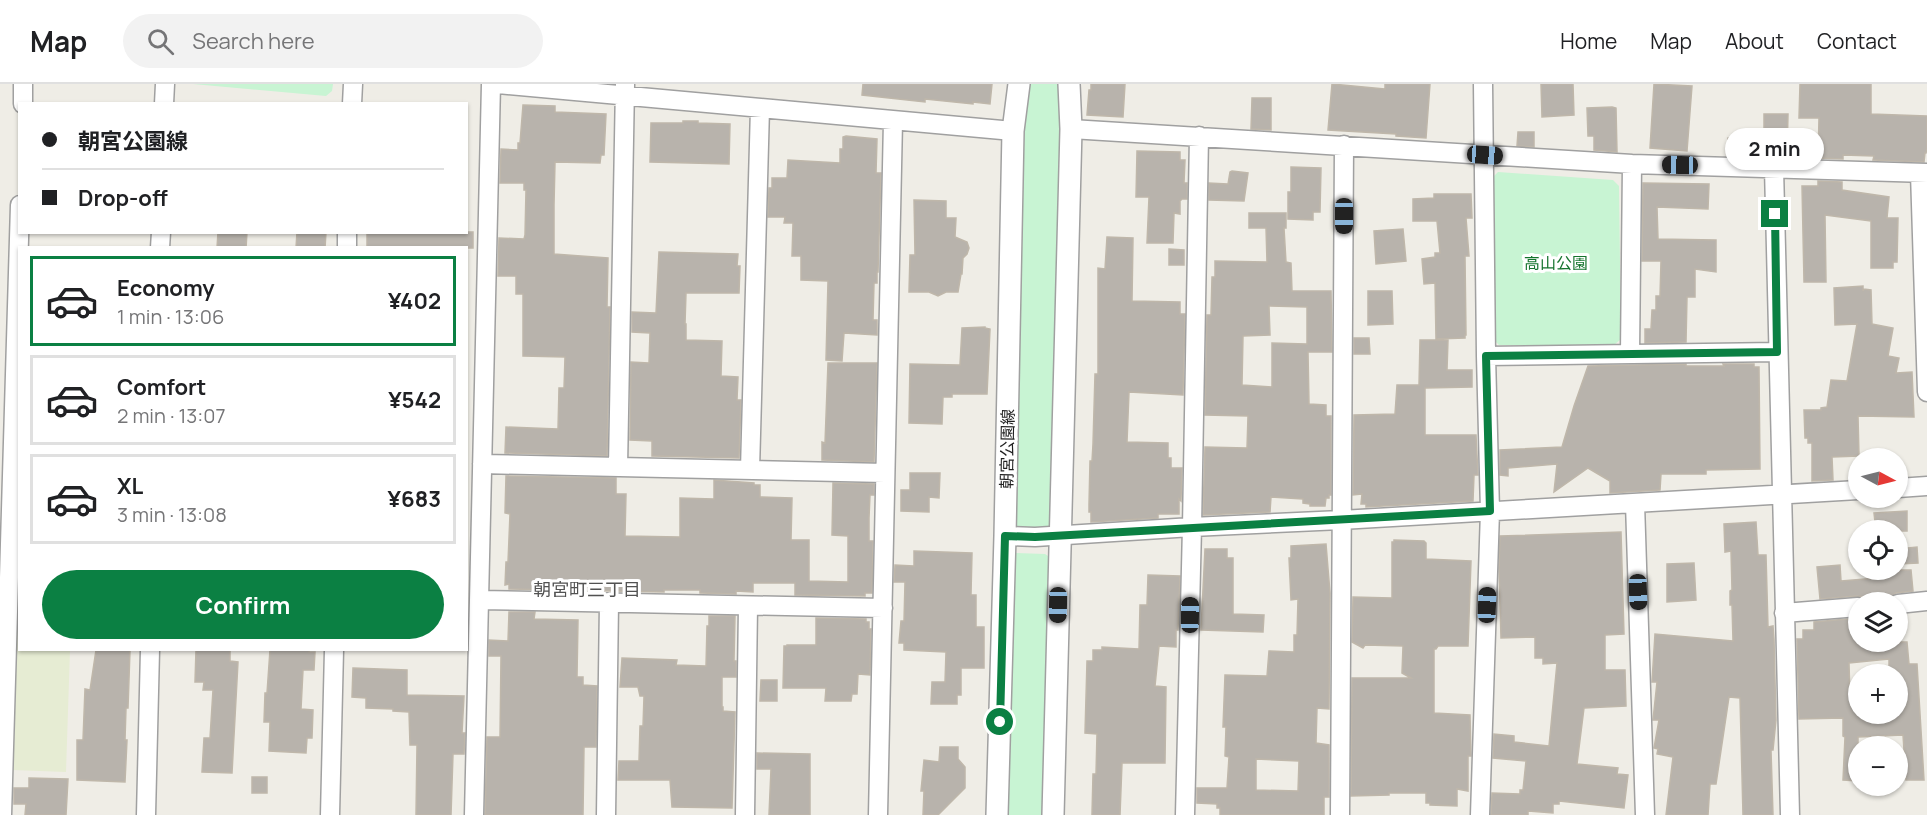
<!DOCTYPE html>
<html lang="en">
<head>
<meta charset="utf-8">
<style>
	:root { --surface:#fff; --page:#f2f2f2; --text:#202124; --muted:#757577; --line:#e0e0e0; --accent:#0b8043 }
	body { margin:0; font-family:Manrope,"Noto Sans JP",sans-serif; background:var(--page); color:var(--text); height:100vh; display:flex; flex-direction:column; font-size:22px; white-space:nowrap }
	* { box-sizing:border-box; margin:0 }
	p { font-size:20px; color:var(--muted) }
	.icon { flex:none; width:33px; height:33px; fill:none; stroke:currentColor; stroke-width:2; stroke-linecap:round; stroke-linejoin:round }
	.map { position:relative; flex:1; overflow:hidden }
	.sheet { position:absolute; left:18px; top:162px; width:450px; height:405px; display:flex; flex-direction:column; background:var(--surface); border-radius:0px; box-shadow:0 2px 4px #0004 }
	.sheet>* { flex:none }
	.guide { position:absolute; left:18px; top:18px; width:450px; height:132px; border-radius:0px; box-shadow:0 2px 4px #0004; display:grid; align-content:center; height:132px; padding:0 24px; background:var(--surface) }
	.needle { width:39px; rotate:97deg }
	.buttons { position:absolute; left:1848px; top:364px; display:grid; gap:12px }
	.buttons a { display:grid; place-items:center; width:60px; height:60px; border-radius:50%; background:var(--surface); box-shadow:0 2px 4px #0004; font-size:30px }
	.end { position:absolute; width:27px; height:27px; margin:-14px; border:8px solid #0b8043; background:#fff; box-shadow:0 0 0 3px #fff }
	.from { border-radius:50% }
	.bubble { position:absolute; height:42px; border-radius:21px; background:var(--surface); box-shadow:0 2px 4px #0004; font-size:20px; font-weight:700; line-height:42px; text-align:center }
	.car { position:absolute; width:18px; height:36px; margin:-18px -9px; border-radius:8px; box-shadow:0 0 4px 2px #0007; background:linear-gradient(#222 24%,#8ab4d8 0 40%,#222 0 76%,#8ab4d8 0 86%,#222 0) }
	.guide b { display:flex; align-items:center; gap:21px; height:57px; font-size:22px }
	.guide b+b { border-top:2px solid var(--line) }
	.guide i { width:15px; height:15px; background:var(--text) }
	ul { padding:10px 0 0; list-style:none }
	li { display:flex; align-items:center; gap:18px; height:90px; margin:0 12px 9px; padding:0 12px; border:3px solid var(--line); border-radius:0px }
	li div { flex:1 }
	li b { display:block; font-size:22px }
	li em { font-style:normal; font-weight:700 }
	li.current { border-color:var(--accent) }
	li>.icon { width:54px; height:54px; stroke-width:1.5 }
	.action { display:flex; gap:12px; margin-top:auto; padding:12px 24px }
	.action a { flex:1; height:69px; border-radius:36px; background:var(--accent); color:#fff; font-size:24px; font-weight:700; line-height:69px; text-align:center }
	header { display:flex; align-items:center; gap:36px; box-sizing:border-box; height:84px; padding:0 30px; background:var(--surface); border-bottom:2px solid var(--line) }
	header strong { font-size:28px }
	nav { display:flex; gap:33px; margin-inline-start:auto; font-size:21px }
	.search { width:420px; height:54px; background:var(--page); display:flex; align-items:center; gap:15px; box-sizing:border-box; padding:0 21px; border-radius:33px; color:var(--muted); font-size:22px }
	.map>svg:first-child { display:block }
</style>
</head>
<body>
<header>
<strong>Map</strong>
<div class="search"><svg class="icon" aria-label="search" viewBox="0 0 24 24"><circle cx="10" cy="10" r="6"/><path d="M15 15l6 6"/></svg>Search here</div>
<nav><a>Home</a><a>Map</a><a>About</a><a>Contact</a></nav>
</header>
<div class="map">
<svg width="1927" height="731" viewBox="0 0 1927 731">
	<rect width="100%" height="100%" fill="#efede6"/>
	<path fill="#e6ecd3" d="M17,540H19L20,566H70L66,688L12,686Z"/>
	<path fill="#c8f4d3" d="M193,0H333L332,7L326,12Z
		M1029,0H1060L1062,46L1050,446L1013,447L1019,74Z
		M1498,88L1613,96L1619,102L1621,255L1614,261H1499L1494,256L1492,94Z
		M1015,469L1045,470L1048,472L1050,477L1046,731H1005Z"/>
	<path fill="#b8b3ac" stroke="#bfb7aa" stroke-width="1.5" fill-rule="evenodd" d="M863,0H992L990,20L973,18V20L925,15V18L862,11Z
		M1091,0H1125L1123,33L1087,31L1089,6H1091Z
		M1332,0L1385,5V0H1430L1426,54L1396,52V50L1328,46Z
		M1541,0H1573L1574,31L1542,33Z
		M1654,0L1692,2L1687,67L1650,64Z
		M1800,0H1871V30L1927,32V65L1926,69H1925L1924,78L1873,76L1874,72L1843,71V75L1818,74L1819,34H1799Z
		M1252,14H1271V46L1251,45Z
		M523,21L555,22V28L606,30L604,71H601L600,79L555,78L554,121V170L608,174L607,223H610L607,372L505,369L506,343L558,345L559,304H564L565,273L523,272V210H516V192H498L499,154L524,155L525,151L526,106H524V99H500L501,65L518,66V59H520Z
		M1612,23L1616,24L1617,68L1594,66V52H1588L1587,24Z
		M1764,30H1788L1787,71L1727,70L1728,54H1764Z
		M683,37H698V39L730,40L729,80L650,78L651,39H683Z
		M1518,48H1534V63L1517,62Z
		M846,52L877,55L876,89H881L878,188H877V199H874L873,236H877V251L844,249L842,277L826,276L828,197L801,196V172H792L793,139H784L785,133H768L769,104H772V94H787L788,76L840,79V65H843V53Z
		M1137,67L1180,68V76H1185L1184,99H1187V115H1182L1180,117V130L1174,129L1173,159H1147L1149,113H1136Z
		M1291,83L1321,84L1320,128H1313V136L1288,135V108H1291Z
		M1232,87L1248,89L1244,117L1209,116V99L1228,100L1230,88Z
		M1818,97L1842,98V106L1889,113L1887,134H1898L1897,178H1893V184H1871V137L1825,131L1826,198H1804L1802,102H1818Z
		M1643,99L1709,100L1708,125L1657,123L1658,155L1716,156V188L1695,185V213H1687L1686,258L1645,259V245H1651L1652,226H1656V212H1660L1661,177H1642Z
		M1434,110H1471L1472,134H1466L1469,172H1465L1466,251H1465V254L1436,255L1435,199L1424,200L1422,175L1435,173V169H1440L1437,137H1413V115L1434,114Z
		M914,116L946,117V134H956L955,153L967,158L969,164L967,170L963,174L962,190H961L958,208H946L938,212L929,208H909L910,171H915Z
		M1249,129H1286V144H1284L1286,178L1291,179L1292,207H1331L1332,268H1308L1309,320L1326,321V332H1331V411H1329V414H1326L1325,422H1310V420L1303,419V415L1271,413L1270,428L1203,431L1205,363L1247,364L1248,332L1205,331L1207,231H1211L1212,193H1215V177L1267,178L1266,144H1249ZM1269,222L1307,223V260L1272,259V303L1242,301L1243,252L1270,251Z
		M1403,145L1406,177L1376,180L1374,147Z
		M218,148H247L246,164H217Z
		M297,148H326L325,164H296Z
		M367,148H473V164H367Z
		M1107,153L1133,154L1132,217L1180,218V230H1185L1183,311L1129,308L1127,358L1168,359V374H1171V384H1182L1181,417L1179,415V430H1158V434L1091,438V428H1089V420L1090,377H1092L1093,360L1095,290H1098V184L1105,185Z
		M1169,165L1184,166V181H1169Z
		M659,168L738,170L737,182H740L739,209H686L685,240H686V256L722,257L721,292L738,293L737,316H741L739,374L652,372V357L630,356L631,278L649,279L650,249L632,248V228L656,229Z
		M1863,202V207L1864,205L1871,206L1872,240L1893,244L1888,272L1899,274L1896,289L1912,288L1914,333L1858,332L1859,372L1832,373L1833,396L1812,397V359H1808V354H1805L1804,326H1821V324L1827,323L1831,296L1847,297L1857,240L1835,241L1834,204Z
		M1368,207H1392L1393,240L1368,241Z
		M985,243V244L990,245L987,310H952V313H943L942,340L909,339L910,280L960,281L962,244Z
		M1354,254H1369L1370,270H1354Z
		M1420,256H1448L1447,286H1472V303L1425,304V351H1476L1478,391H1474L1473,417L1366,423V420H1361L1362,410L1353,411L1354,331L1395,330L1397,301H1419Z
		M828,279H877L874,378L822,376V358L825,359Z
		M1686,280V282H1724L1723,280H1754V283H1759L1760,385L1706,386V390H1661L1660,406L1610,409V397L1588,384L1554,408L1557,380L1508,384V392L1500,391V366L1562,363L1574,322L1588,282Z
		M910,389H940L939,414L929,413V428L901,427V406H910Z
		M506,392L616,394V410H626L625,452L680,453V414L714,415V396L754,399V401H760V413L792,414L791,456H809V497L848,498V452L832,451L833,399L874,400V411H870L869,434V457H873L872,509H865V512L795,511V499H753V508L736,507V510L700,509V506H664V508L509,505V500L505,501L506,478H508L510,430L505,429Z
		M1907,427V447H1876L1874,429Z
		M1756,438L1758,471H1766L1768,543L1773,542L1774,555L1776,636L1773,666H1771L1773,731H1743L1740,614L1729,613L1716,700H1710L1708,731H1666L1673,673L1657,670L1658,665L1654,664L1659,636H1653L1657,598H1652L1655,550L1733,557L1732,521H1730V507L1732,506L1731,467L1725,468L1724,440Z
		M1621,448L1624,550L1605,551V586H1625L1626,622L1584,624L1577,680L1618,684L1617,690L1628,691L1624,724L1559,717V720H1553V729L1528,727V731H1491L1492,709L1520,710V706H1523L1526,677L1493,674L1494,650L1514,652V658L1549,662L1557,579L1543,580V574H1535V553L1501,554L1499,484L1500,452Z
		M1394,456L1424,457L1426,459V475L1471,477L1468,562H1438L1436,565H1434V629L1470,631L1471,672H1468V707L1457,705V722L1430,721V719H1426V709H1389V711L1351,712L1352,594H1411L1402,589L1403,562L1365,561L1363,564L1352,558L1353,513L1392,514V458H1394Z
		M1326,460L1330,509L1329,625L1317,624L1316,659L1329,661V713H1324V731H1220V724H1217V720L1197,719V704H1227L1229,673L1225,672L1226,643H1223L1225,591L1267,592L1269,567L1294,568V551H1297L1298,515L1291,516L1289,474H1291V462ZM1256,675L1299,677L1298,707L1256,706Z
		M1917,463L1918,479L1898,480V465Z
		M1205,465H1227V474H1233V530L1264,531L1263,548L1201,546Z
		M914,467L972,469L971,511H976V543H984V584H961V611H957V620H931L932,598H945L946,568L904,566V559H899L901,537H904L905,498H894L895,481L914,482Z
		M1694,479L1696,516L1667,518V480Z
		M1840,481L1841,497L1877,494V486H1911L1913,507L1896,509L1889,514H1869L1857,512L1820,515L1817,483Z
		M1148,491L1180,492L1178,546H1176V563L1159,562L1155,602L1166,603L1165,679H1122L1120,731H1092L1093,690H1096L1097,650L1085,649L1087,577H1093V566H1102V563L1139,565L1140,521H1147Z
		M509,528H535L534,535L578,536L577,593H583V601L597,602L596,663H584L583,731H485L487,653H500L501,572H489V556L508,557Z
		M709,532H735L734,577H736V593H722V623H723V627L735,628L732,724L672,723L670,696H618L619,677H639L640,642H643L644,612H640L638,603H620L622,574L677,576L676,581L706,582L707,542H709Z
		M816,534L866,535V538H869V545H871L870,591L858,590L857,610H852L851,617H825L826,604H783L784,562H787V561H816Z
		M1858,534V558H1907L1909,580H1917L1924,696H1906L1903,651L1858,653V697L1843,696L1845,653L1843,652V634L1799,635L1797,555H1803V546H1814V538ZM1889,575V591H1898V630L1896,632L1863,633V630H1858V614H1850L1849,579Z
		M96,566H130L128,624H126L125,656H127L125,698L77,696V656H83L85,605L90,606Z
		M196,566H230V577L238,578L232,689L202,688L204,654H210L213,606H203L204,598H195Z
		M270,566H309V568H315L314,586H303L301,625L313,626L312,654H307L306,669L269,667L270,638H264L265,609H267Z
		M353,584L407,586V611L464,612L462,649H465L464,670H453L451,731H416L417,661H410L409,628L393,627V625L366,624V614L352,613Z
		M761,596H777V617H760Z
		M940,663H958V675L965,683V704L938,731H923L924,707H921L924,676L939,678Z
		M757,669L810,670V731H769L771,685H757Z
		M252,693H267V709H252Z
		M29,694L68,695L66,731H25L26,720H14V704H29Z"/>
	<g fill="none" stroke-linecap="round" stroke-linejoin="round">
		<defs>
			<path id="minor" d="M498,0L1013,47
				M23,20V0
				M164,20L165,0
				M352,20L353,0
				M1071,45L1632,80L1927,89
				M1774,84L1790,731
				M1920,89L1927,308
				M160,164L161,148
				M347,164V148
				M1630,270L1632,80
				M1486,272L1777,268
				M482,380L885,389
				M618,383L625,1
				M750,386L760,24
				M1898,404L1927,402
				M1635,419L1645,731
				M1005,452L1035,453L1192,443L1341,436L1858,406
				M479,516L883,524
				M1898,520L1927,517
				M1784,529L1858,523
				M2,731L20,121
				M146,731L150,566
				M330,731L334,566
				M474,731L491,0
				M606,731L609,519
				M745,731L748,522
				M878,731L893,37
				M1185,731L1192,443L1199,52
				M1340,731L1344,61
				M1480,731L1490,427L1486,272L1483,0"/>
			<path id="tertiary" d="M997,731L1005,452L1013,47L1019,0
				M1053,731L1071,45L1069,0"/>
		</defs>
		<use href="#minor" stroke="#a0a0a0" stroke-width="21"/>
		<use href="#tertiary" stroke="#a0a0a0" stroke-width="24"/>
		<use href="#minor" stroke="#fff" stroke-width="18"/>
		<use href="#tertiary" stroke="#fff" stroke-width="21"/>
	</g>
	<g fill="none" stroke-linecap="round" stroke-linejoin="round">
		<path stroke="#0b8043" stroke-width="8" d="M1000,638L1005,452L1035,453L1490,427L1486,272L1777,268L1775,130"/>
	</g>
	<g text-anchor="middle" dominant-baseline="central" stroke-width="6" stroke-linejoin="round" paint-order="stroke">
		<g font-size="16" fill="#16742e" stroke="#fff">
			<text x="1556" y="179">高山公園</text>
		</g>
		<g font-size="16" fill="#1f1f1f" stroke="#fff">
			<text transform="translate(1007 365) rotate(-89)">朝宮公園線</text>
		</g>
		<g font-size="18" fill="#525252" stroke="#fff">
			<text x="587" y="505">朝宮町三丁目</text>
		</g>
	</g>
</svg>
<div class="buttons">
<a><svg class="needle" viewBox="-14 -14 28 28"><path d="M0-13l5 13h-10z" fill="#e53935"/><path d="M0 13l5-13h-10z" fill="#757577"/></svg></a>
<a><svg class="icon" aria-label="locate" viewBox="0 0 24 24"><circle cx="12" cy="12" r="6"/><path d="M12 2v4M12 18v4M2 12h4M18 12h4"/></svg></a>
<a><svg class="icon" aria-label="layers" viewBox="0 0 24 24"><path d="M12 4l9 5-9 5-9-5zM3 14l9 5 9-5"/></svg></a>
<a>+</a>
<a>−</a>
</div>
<i class="end from" style="left:1000px;top:638px"></i>
<i class="end" style="left:1775px;top:130px"></i>
<div class="bubble" style="left:1725px;top:44px;width:99px">2 min</div>
<i class="car" style="left:1485px;top:71px;rotate:94deg"></i>
<i class="car" style="left:1680px;top:81px;rotate:271deg"></i>
<i class="car" style="left:1344px;top:132px;rotate:180deg"></i>
<i class="car" style="left:1638px;top:508px;rotate:178deg"></i>
<i class="car" style="left:1058px;top:521px;rotate:181deg"></i>
<i class="car" style="left:1487px;top:521px;rotate:2deg"></i>
<i class="car" style="left:1190px;top:531px;rotate:1deg"></i>
<div class="guide">
<b><i class="from"></i>朝宮公園線</b>
<b><i></i>Drop-off</b>
</div>
<section class="sheet">
<ul>
<li class="current"><svg class="icon" aria-label="car" viewBox="0 0 24 24"><path d="M5 17H2v-5l4-1 3-4h7l3 4 3 1v5h-3M9 17h6M6 11h13"/><circle cx="7" cy="17" r="2"/><circle cx="17" cy="17" r="2"/></svg><div><b>Economy</b><p>1 min · 13:06</p></div><em>¥402</em></li>
<li><svg class="icon" aria-label="car" viewBox="0 0 24 24"><path d="M5 17H2v-5l4-1 3-4h7l3 4 3 1v5h-3M9 17h6M6 11h13"/><circle cx="7" cy="17" r="2"/><circle cx="17" cy="17" r="2"/></svg><div><b>Comfort</b><p>2 min · 13:07</p></div><em>¥542</em></li>
<li><svg class="icon" aria-label="car" viewBox="0 0 24 24"><path d="M5 17H2v-5l4-1 3-4h7l3 4 3 1v5h-3M9 17h6M6 11h13"/><circle cx="7" cy="17" r="2"/><circle cx="17" cy="17" r="2"/></svg><div><b>XL</b><p>3 min · 13:08</p></div><em>¥683</em></li>
</ul>
<div class="action"><a>Confirm</a></div>
</section>
</div>
</body>
</html>
